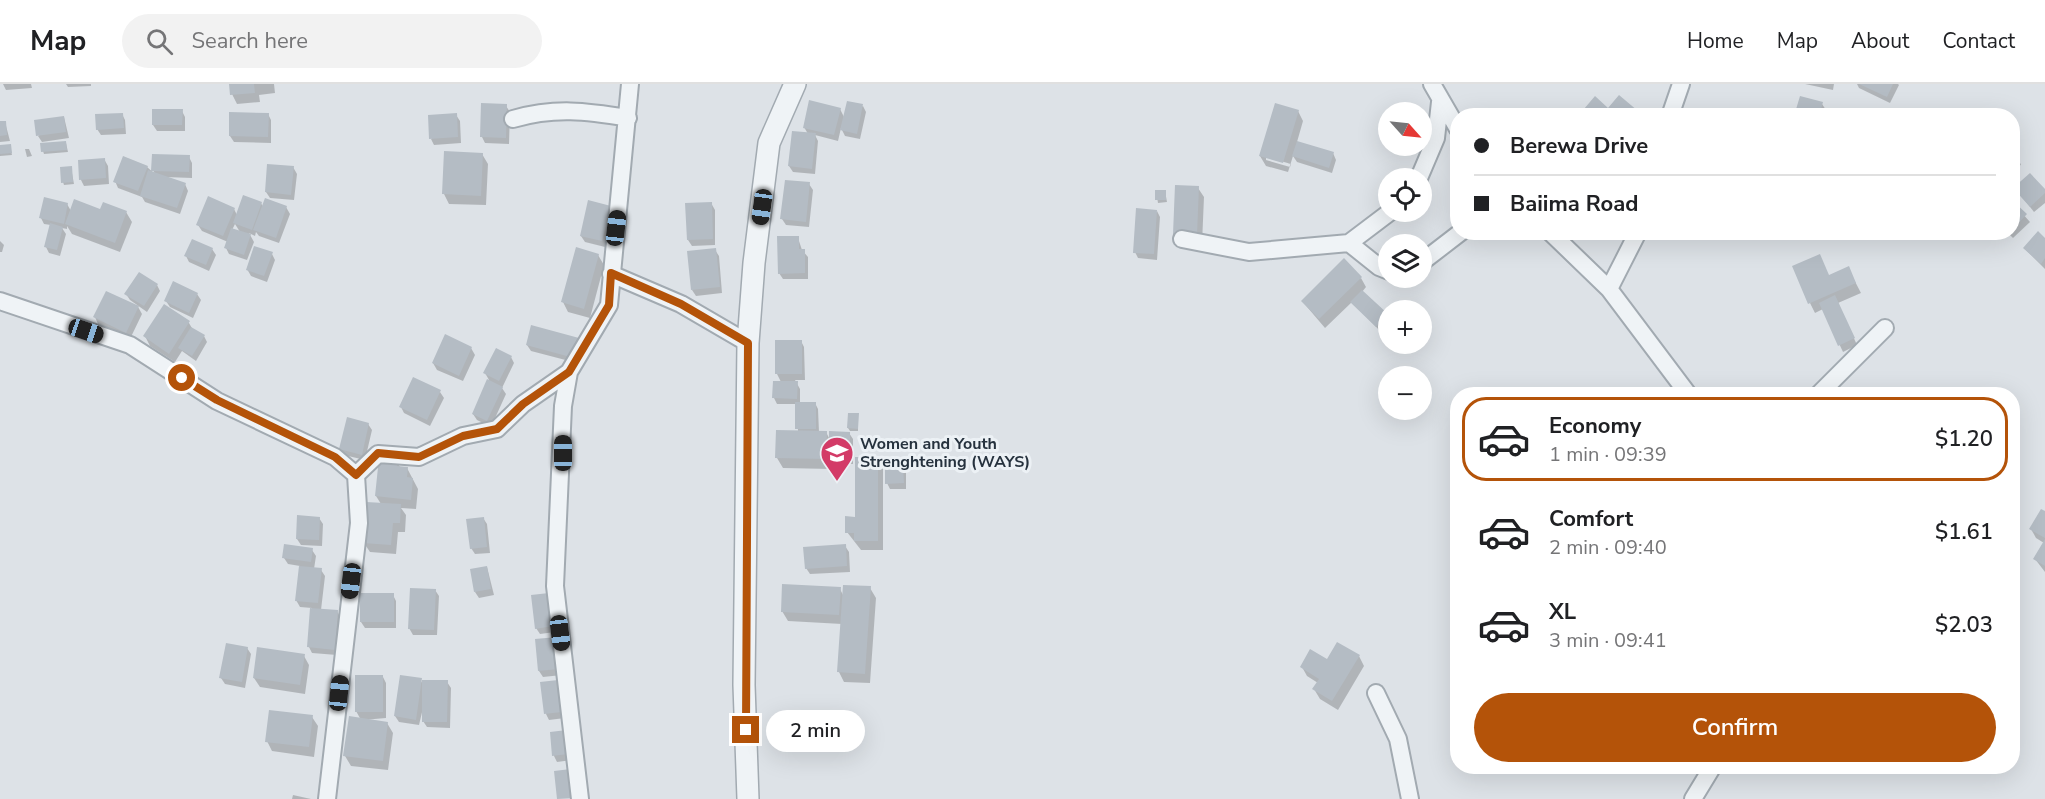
<!DOCTYPE html>
<html lang="en">
<head>
<meta charset="utf-8">
<style>
	:root { --surface:#fff; --page:#f2f2f2; --text:#202124; --muted:#757577; --line:#e0e0e0; --accent:#b45309 }
	body { margin:0; font-family:"Nunito Sans",sans-serif; background:var(--page); color:var(--text); height:100vh; display:flex; flex-direction:column; font-size:22px; white-space:nowrap }
	* { box-sizing:border-box; margin:0 }
	p { font-size:20px; color:var(--muted) }
	.icon { flex:none; width:33px; height:33px; fill:none; stroke:currentColor; stroke-width:2; stroke-linecap:round; stroke-linejoin:round }
	.map { position:relative; flex:1; overflow:hidden }
	.side { position:absolute; left:1450px; top:303px; width:570px; height:387px; display:flex; flex-direction:column; background:var(--surface); border-radius:24px; box-shadow:0 6px 24px #0002 }
	.side>* { flex:none }
	.hud { position:absolute; left:1450px; top:24px; width:570px; height:132px; border-radius:24px; box-shadow:0 6px 24px #0002; display:grid; align-content:center; height:132px; padding:0 24px; background:var(--surface) }
	.needle { width:39px; rotate:117deg }
	.buttons { position:absolute; left:1378px; top:18px; display:grid; gap:12px }
	.buttons a { display:grid; place-items:center; width:54px; height:54px; border-radius:50%; background:var(--surface); box-shadow:0 6px 24px #0002; font-size:30px }
	.end { position:absolute; width:27px; height:27px; margin:-14px; border:8px solid #b45309; background:#fff; box-shadow:0 0 0 3px #fff }
	.from { border-radius:50% }
	.bubble { position:absolute; height:42px; border-radius:21px; background:var(--surface); box-shadow:0 6px 24px #0002; font-size:20px; font-weight:600; line-height:42px; text-align:center }
	.car { position:absolute; width:18px; height:36px; margin:-18px -9px; border-radius:8px; box-shadow:0 0 4px 2px #0007; background:linear-gradient(#222 24%,#8ab4d8 0 40%,#222 0 76%,#8ab4d8 0 86%,#222 0) }
	.hud b { display:flex; align-items:center; gap:21px; height:57px; font-size:22px }
	.hud b+b { border-top:2px solid var(--line) }
	.hud i { width:15px; height:15px; background:var(--text) }
	ul { padding:10px 0 0; list-style:none }
	li { display:flex; align-items:center; gap:18px; height:84px; margin:0 12px 9px; padding:0 12px; border:3px solid transparent; border-radius:24px }
	li div { flex:1 }
	li b { display:block; font-size:22px }
	li em { font-style:normal; font-weight:600 }
	li.on { border-color:var(--accent) }
	li>.icon { width:54px; height:54px; stroke-width:1.5 }
	.cta { display:flex; gap:12px; margin-top:auto; padding:12px 24px }
	.cta a { flex:1; height:69px; border-radius:36px; background:var(--accent); color:#fff; font-size:24px; font-weight:600; line-height:69px; text-align:center }
	header { display:flex; align-items:center; gap:36px; box-sizing:border-box; height:84px; padding:0 30px; background:var(--surface); border-bottom:2px solid var(--line) }
	header strong { font-size:28px }
	nav { display:flex; gap:33px; margin-inline-start:auto; font-size:21px }
	.search { width:420px; height:54px; background:var(--page); display:flex; align-items:center; gap:15px; box-sizing:border-box; padding:0 21px; border-radius:33px; color:var(--muted); font-size:22px }
	.map>svg:first-child { display:block }
</style>
</head>
<body>
<header>
<strong>Map</strong>
<div class="search"><svg class="icon" aria-label="search" viewBox="0 0 24 24"><circle cx="10" cy="10" r="6"/><path d="M15 15l6 6"/></svg>Search here</div>
<nav><a>Home</a><a>Map</a><a>About</a><a>Contact</a></nav>
</header>
<div class="map">
<svg width="2045" height="715" viewBox="0 0 2045 715">
	<rect width="100%" height="100%" fill="#dde2e7"/>
	<path fill="#0003" fill-rule="evenodd" d="M3,0H31L32,4L6,6Z
		M66,0H91V2L68,3Z
		M231,0H274L275,9L259,11L260,18L237,20L232,10Z
		M1805,0H1834L1833,6Z
		M1857,0H1898L1899,1L1890,19L1859,4Z
		M1822,20L1826,26L1824,32H1796Z
		M506,22L510,28L509,60L485,59L482,53Z
		M863,22L866,28L860,55L845,52L841,44L838,57L815,51L818,57L815,90L793,88L789,82L808,50L804,43L840,25L844,33Z
		M182,27L185,33V47H157L153,41Z
		M1298,27L1303,37L1297,58L1333,69L1336,76L1332,89L1297,78L1293,72L1288,88L1266,82L1260,72ZM1266,73L1291,80L1290,83L1266,76Z
		M122,30L125,36L126,50L101,51L97,45Z
		M268,30L271,36V59L234,58L230,52Z
		M456,31L460,37L461,59L434,61L431,55Z
		M64,33L69,54L42,58L38,52Z
		M5,38L10,57L0,58V39Z
		M66,59L68,68L44,70L43,67Z
		M10,62L12,71L0,72V63Z
		M2013,63L2021,81L2013,84Z
		M25,65H29L32,72L27,73Z
		M482,70L488,80L486,121L449,120L444,110Z
		M189,73L192,79V94L165,93L185,100L188,107L180,130L145,118L142,113L118,104L115,97L147,83L155,90L153,86Z
		M104,75L108,82L109,100L84,102L81,96L79,77Z
		M293,83L297,90L294,116L270,114L266,108Z
		M71,84L74,100L64,101L63,98Z
		M809,100L813,106L809,143L786,141L782,135Z
		M1198,104L1204,113L1202,160L1180,159L1175,150Z
		M2015,104L2045,108V119L2034,128Z
		M1156,107H1165L1167,118L1158,119Z
		M261,119L263,123H286L290,130L279,159L259,152L256,148L255,152L249,149L254,158L247,176L229,170L226,164L228,158L202,147L198,141L234,125L237,131ZM235,140L240,148L232,146Z
		M711,119L715,126V161L692,162L688,156Z
		M2013,119L2030,138L2013,154L2007,148H2013Z
		M67,120L71,127L126,128L132,138L120,168L72,150L67,142V145L62,144L66,150L60,172L49,169L46,163L51,141L44,140L41,134Z
		M610,123L614,129L605,163L585,158L581,152Z
		M1157,127L1160,133L1157,176L1138,174L1135,168Z
		M798,154L802,166L808,173V195H783L779,189Z
		M2045,156V185L2025,165Z
		M0,157L4,161L2,168H0Z
		M212,165L216,171L209,187L189,178L186,172Z
		M715,166L719,172L722,209L696,212L692,206Z
		M272,170L275,176L267,198L251,192L247,185Z
		M598,171L604,181L590,234L568,228L563,218Z
		M1848,184L1861,209L1838,219L1857,261L1843,268L1823,225L1815,229L1810,219L1829,192Z
		M1361,194L1366,203L1362,208L1389,235L1381,248L1352,218L1325,244L1302,217Z
		M157,201L160,207L147,228L130,216L126,210Z
		M197,210L201,216L193,234L170,223L166,217Z
		M137,221L142,230L130,255L98,240L95,233Z
		M164,222L189,239L193,246L204,252L207,258L196,277L182,267L175,278L150,262L145,252Z
		M578,255L577,279L531,267L527,261Z
		M801,257L804,263L805,296H795L800,305V319H815L818,325L819,348H826L830,356L849,349L853,355V380L834,379L831,375V385L783,384L777,374L798,348L797,320H777L774,314L781,298L777,290V258Z
		M471,264L475,271L463,297L437,286L433,279Z
		M511,273L514,279L502,304L506,310L491,343L477,336L473,330L489,296L485,289Z
		M440,308L444,314L430,342L404,329L401,323Z
		M858,331V347H850L848,344Z
		M368,340L372,346L365,376L344,371L341,365Z
		M877,374L883,384V466H861L847,448L856,434Z
		M397,378L400,383L407,384L418,405L416,425L401,424L406,431L405,448H398L396,470L370,468L364,459L381,420L376,412Z
		M902,381L906,388V405H890L887,399Z
		M2045,429V488L2035,475L2044,459L2036,454L2031,445Z
		M319,434L323,440L322,462L301,461L297,455Z
		M483,434L487,440L490,469L475,470L471,464Z
		M845,462L849,468L850,488L810,490L806,484Z
		M312,466L316,472L314,485L321,486L325,492L321,526L337,527L340,533L337,571L312,569L309,563L312,524L300,523L296,516L300,482L288,480L284,474Z
		M487,483L494,511L479,514L475,508Z
		M870,504L876,514L870,599L844,598L839,588L842,540L788,537L782,527L840,505L843,511Z
		M435,506L439,512L437,551H413L409,544Z
		M393,511L396,517V544H365L361,538Z
		M552,517L555,548L540,550L536,544Z
		M537,556L562,591L543,593L539,587Z
		M247,564L251,570L245,604L225,600L221,594Z
		M304,572L309,581L305,610L260,603L254,594Z
		M1359,572L1364,582L1338,626L1320,615L1314,605L1318,599L1307,592L1302,583Z
		M383,593L386,599V634L363,636L387,639L393,649L388,686L351,682L345,672L361,636L356,627Z
		M421,597L424,602L447,598L451,604L450,644L427,643L423,637V624L419,641L399,638L395,632Z
		M557,597L565,634L549,636L546,630Z
		M312,633L318,642L314,673L272,667L267,657Z
		M552,649L572,676L557,678L554,672Z
		M293,711L311,715H292Z"/>
	<path fill="#b4bcc4" d="M229,0H254L255,9L230,11Z
		M1859,0H1893L1887,13Z
		M1619,11L1638,27L1634,32H1578L1595,12L1608,24Z
		M1800,12L1823,18L1819,32H1794Z
		M809,16L841,24L834,51L803,44Z
		M847,17L863,20L857,50L840,46Z
		M481,19L507,20L506,54L480,53Z
		M1275,19L1299,26L1283,79L1259,72Z
		M152,25H183L182,41H152Z
		M229,28L269,29L268,53L229,52Z
		M123,29L124,44L96,46L95,30Z
		M457,29L458,53L429,55L428,31Z
		M64,32L66,48L36,52L34,36Z
		M0,37H6L7,51L0,52Z
		M792,47L816,49L812,85L788,82Z
		M66,57L67,66L41,68L40,59Z
		M1297,57L1334,68L1329,84L1292,72Z
		M11,60L12,69L0,70V61Z
		M444,67L483,69L481,112L442,110Z
		M152,70L190,71L189,88L151,87Z
		M123,72L148,82L138,107L113,98Z
		M105,74L106,94L79,96L78,76Z
		M267,80L294,82L291,111L265,108Z
		M72,82L73,98L61,99L60,83Z
		M148,86L186,99L177,124L140,112Z
		M2030,89L2045,105V109L2030,123L2013,104Z
		M785,96L810,98L806,138L780,135Z
		M1175,101L1199,102L1197,151L1173,150Z
		M1155,106H1166V116H1155Z
		M243,111L262,118L252,146L233,139Z
		M208,112L235,124L223,152L196,141Z
		M44,113L68,119L64,140L39,134Z
		M265,114L287,122L276,154L253,146Z
		M74,115L100,125L103,118L127,127L115,159L65,140Z
		M588,116L611,122L602,157L580,152Z
		M2013,117L2027,130L2013,145Z
		M712,118L713,155L687,156L685,119Z
		M1136,124L1157,126L1154,170L1133,169Z
		M50,139L63,143L57,166L44,163Z
		M231,144L251,150L244,171L224,164Z
		M2038,147L2045,154V174L2041,180L2023,164Z
		M777,152H799V165H805V189L778,190Z
		M192,155L213,164L206,181L184,172Z
		M254,162L273,168L264,192L246,186Z
		M576,163L599,170L584,225L561,218Z
		M716,164L720,203L691,206L687,167Z
		M1820,170L1829,191L1849,182L1856,199L1808,220L1792,182Z
		M1344,174L1362,193L1319,235L1301,217Z
		M139,188L158,200L144,222L124,210Z
		M173,197L198,209L189,229L164,217Z
		M1362,206L1388,230L1376,243L1350,218Z
		M106,207L139,222L126,249L93,233Z
		M1835,211L1855,254L1838,262L1819,219Z
		M164,220L190,237L169,270L143,252Z
		M531,241L579,254L574,274L526,261Z
		M191,243L205,251L192,272L178,264Z
		M445,250L472,263L459,292L432,279Z
		M775,256H802V290H775Z
		M496,264L512,272L499,297L483,289Z
		M413,293L441,306L427,336L399,323Z
		M487,295L503,303L487,337L472,330Z
		M773,297H798L797,315L772,314Z
		M795,318H816V345H795Z
		M848,329H859L858,345L847,344Z
		M347,333L369,339L362,371L339,365Z
		M776,346L827,347L826,375L775,374Z
		M829,347L850,348V374L829,373Z
		M855,373H878V457H854V449H845V432L855,433Z
		M379,374L398,376L397,382L408,383L407,393L413,394L411,416L375,412Z
		M885,380H903L904,399L885,400Z
		M366,418L401,420L400,439H393L391,461L363,459Z
		M2041,425L2045,427V454L2029,445Z
		M297,431L320,433L319,456L296,455Z
		M484,433L487,463L470,465L466,435Z
		M2045,455V482L2033,475Z
		M284,460L313,464L311,478L282,474Z
		M846,460L847,482L805,485L803,463Z
		M299,482L322,484L318,519L295,517Z
		M487,482L491,505L474,508L470,485Z
		M782,500L841,503L839,531L781,528Z
		M843,501L871,502L865,590L837,588Z
		M410,504L436,505L434,546L408,545Z
		M360,509H394V538H360Z
		M549,509L553,542L535,545L531,511Z
		M310,524L338,526L335,566L307,563Z
		M557,553L559,585L538,587L535,555Z
		M1337,558L1360,571L1332,617L1312,605L1319,595L1300,583L1310,565L1327,575Z
		M226,559L248,563L242,598L219,594Z
		M257,563L305,570L300,601L253,594Z
		M355,591H383V628H355Z
		M400,591L422,594L416,636L394,632Z
		M422,596H448L447,638H422Z
		M558,596L562,628L544,630L540,598Z
		M269,626L313,631L309,663L265,658Z
		M349,632L388,638L383,677L343,672Z
		M567,646L569,670L552,672L550,648Z
		M571,685L574,714L557,715L554,687Z"/>
	<g fill="none" stroke-linecap="round" stroke-linejoin="round">
		<defs>
			<path id="minor" d="M1432,0L1458,45
				M1670,32L1681,0
				M513,35C555,23 586,27 628,34
				M1419,94L1436,54L1440,18
				M1550,148L1609,205L1688,310
				M1182,155L1249,168L1349,159L1390,128
				M1349,159L1379,183L1389,187
				M1422,178L1461,148
				M611,190L681,220L748,259
				M1609,205L1638,148
				M0,217L130,261L217,317L335,373L356,391L359,439L327,715
				M1819,310L1885,244
				M356,391L378,370L419,373L463,352L497,345L523,320L569,288
				M1376,609L1398,655L1410,715
				M580,715L555,502L563,322L569,288L609,221L630,0
				M1693,715L1713,682"/>
			<path id="tertiary" d="M748,715L744,601L748,259L754,179L769,59L795,0"/>
		</defs>
		<use href="#minor" stroke="#a2aab1" stroke-width="20"/>
		<use href="#tertiary" stroke="#a2aab1" stroke-width="24"/>
		<use href="#minor" stroke="#eff3f6" stroke-width="16"/>
		<use href="#tertiary" stroke="#eff3f6" stroke-width="21"/>
	</g>
	<g fill="none" stroke-linecap="round" stroke-linejoin="round">
		<path stroke="#b45309" stroke-width="8" d="M182,294L217,316L335,373L356,391L378,369L419,373L463,352L497,345L523,320L569,288L609,221L611,189L681,220L748,259L746,646"/>
	</g>
	<defs>
		<symbol id="school-pin" viewBox="-11 -11 22 30"><path d="M0 17L-7.5 6A9.5 9.5 0 1 1 7.5 6Z" fill="#d33b67" stroke="#ecf1f5"/><path d="M0-5L7-2L0 1L-7-2ZM-4 1L0 2.5L4 1V4Q0 6-4 4Z" fill="#fff"/></symbol>
	</defs>
	<g fill-rule="evenodd">
		<use href="#school-pin" x="818" y="350" width="38" height="52"/>
	</g>
	<g text-anchor="middle" dominant-baseline="central" stroke-width="6" stroke-linejoin="round" paint-order="stroke">
		<g font-size="16" font-weight="bold" fill="#26323e" stroke="#ecf1f5" text-anchor="start">
			<text x="860" y="360">Women and Youth<tspan x="860" dy="18">Strenghtening (WAYS)</tspan></text>
		</g>
	</g>
</svg>
<div class="buttons">
<a><svg class="needle" viewBox="-14 -14 28 28"><path d="M0-13l5 13h-10z" fill="#e53935"/><path d="M0 13l5-13h-10z" fill="#757577"/></svg></a>
<a><svg class="icon" aria-label="locate" viewBox="0 0 24 24"><circle cx="12" cy="12" r="6"/><path d="M12 2v4M12 18v4M2 12h4M18 12h4"/></svg></a>
<a><svg class="icon" aria-label="layers" viewBox="0 0 24 24"><path d="M12 4l9 5-9 5-9-5zM3 14l9 5 9-5"/></svg></a>
<a>+</a>
<a>−</a>
</div>
<i class="end from" style="left:182px;top:294px"></i>
<i class="end" style="left:746px;top:646px"></i>
<div class="bubble" style="left:766px;top:626px;width:99px">2 min</div>
<i class="car" style="left:762px;top:123px;rotate:188deg"></i>
<i class="car" style="left:616px;top:144px;rotate:7deg"></i>
<i class="car" style="left:86px;top:247px;rotate:109deg"></i>
<i class="car" style="left:563px;top:369px;rotate:0deg"></i>
<i class="car" style="left:351px;top:497px;rotate:187deg"></i>
<i class="car" style="left:560px;top:549px;rotate:173deg"></i>
<i class="car" style="left:339px;top:609px;rotate:6deg"></i>
<div class="hud">
<b><i class="from"></i>Berewa Drive</b>
<b><i></i>Baiima Road</b>
</div>
<section class="side">
<ul>
<li class="on"><svg class="icon" aria-label="car" viewBox="0 0 24 24"><path d="M5 17H2v-5l4-1 3-4h7l3 4 3 1v5h-3M9 17h6M6 11h13"/><circle cx="7" cy="17" r="2"/><circle cx="17" cy="17" r="2"/></svg><div><b>Economy</b><p>1 min · 09:39</p></div><em>$1.20</em></li>
<li><svg class="icon" aria-label="car" viewBox="0 0 24 24"><path d="M5 17H2v-5l4-1 3-4h7l3 4 3 1v5h-3M9 17h6M6 11h13"/><circle cx="7" cy="17" r="2"/><circle cx="17" cy="17" r="2"/></svg><div><b>Comfort</b><p>2 min · 09:40</p></div><em>$1.61</em></li>
<li><svg class="icon" aria-label="car" viewBox="0 0 24 24"><path d="M5 17H2v-5l4-1 3-4h7l3 4 3 1v5h-3M9 17h6M6 11h13"/><circle cx="7" cy="17" r="2"/><circle cx="17" cy="17" r="2"/></svg><div><b>XL</b><p>3 min · 09:41</p></div><em>$2.03</em></li>
</ul>
<div class="cta"><a>Confirm</a></div>
</section>
</div>
</body>
</html>
